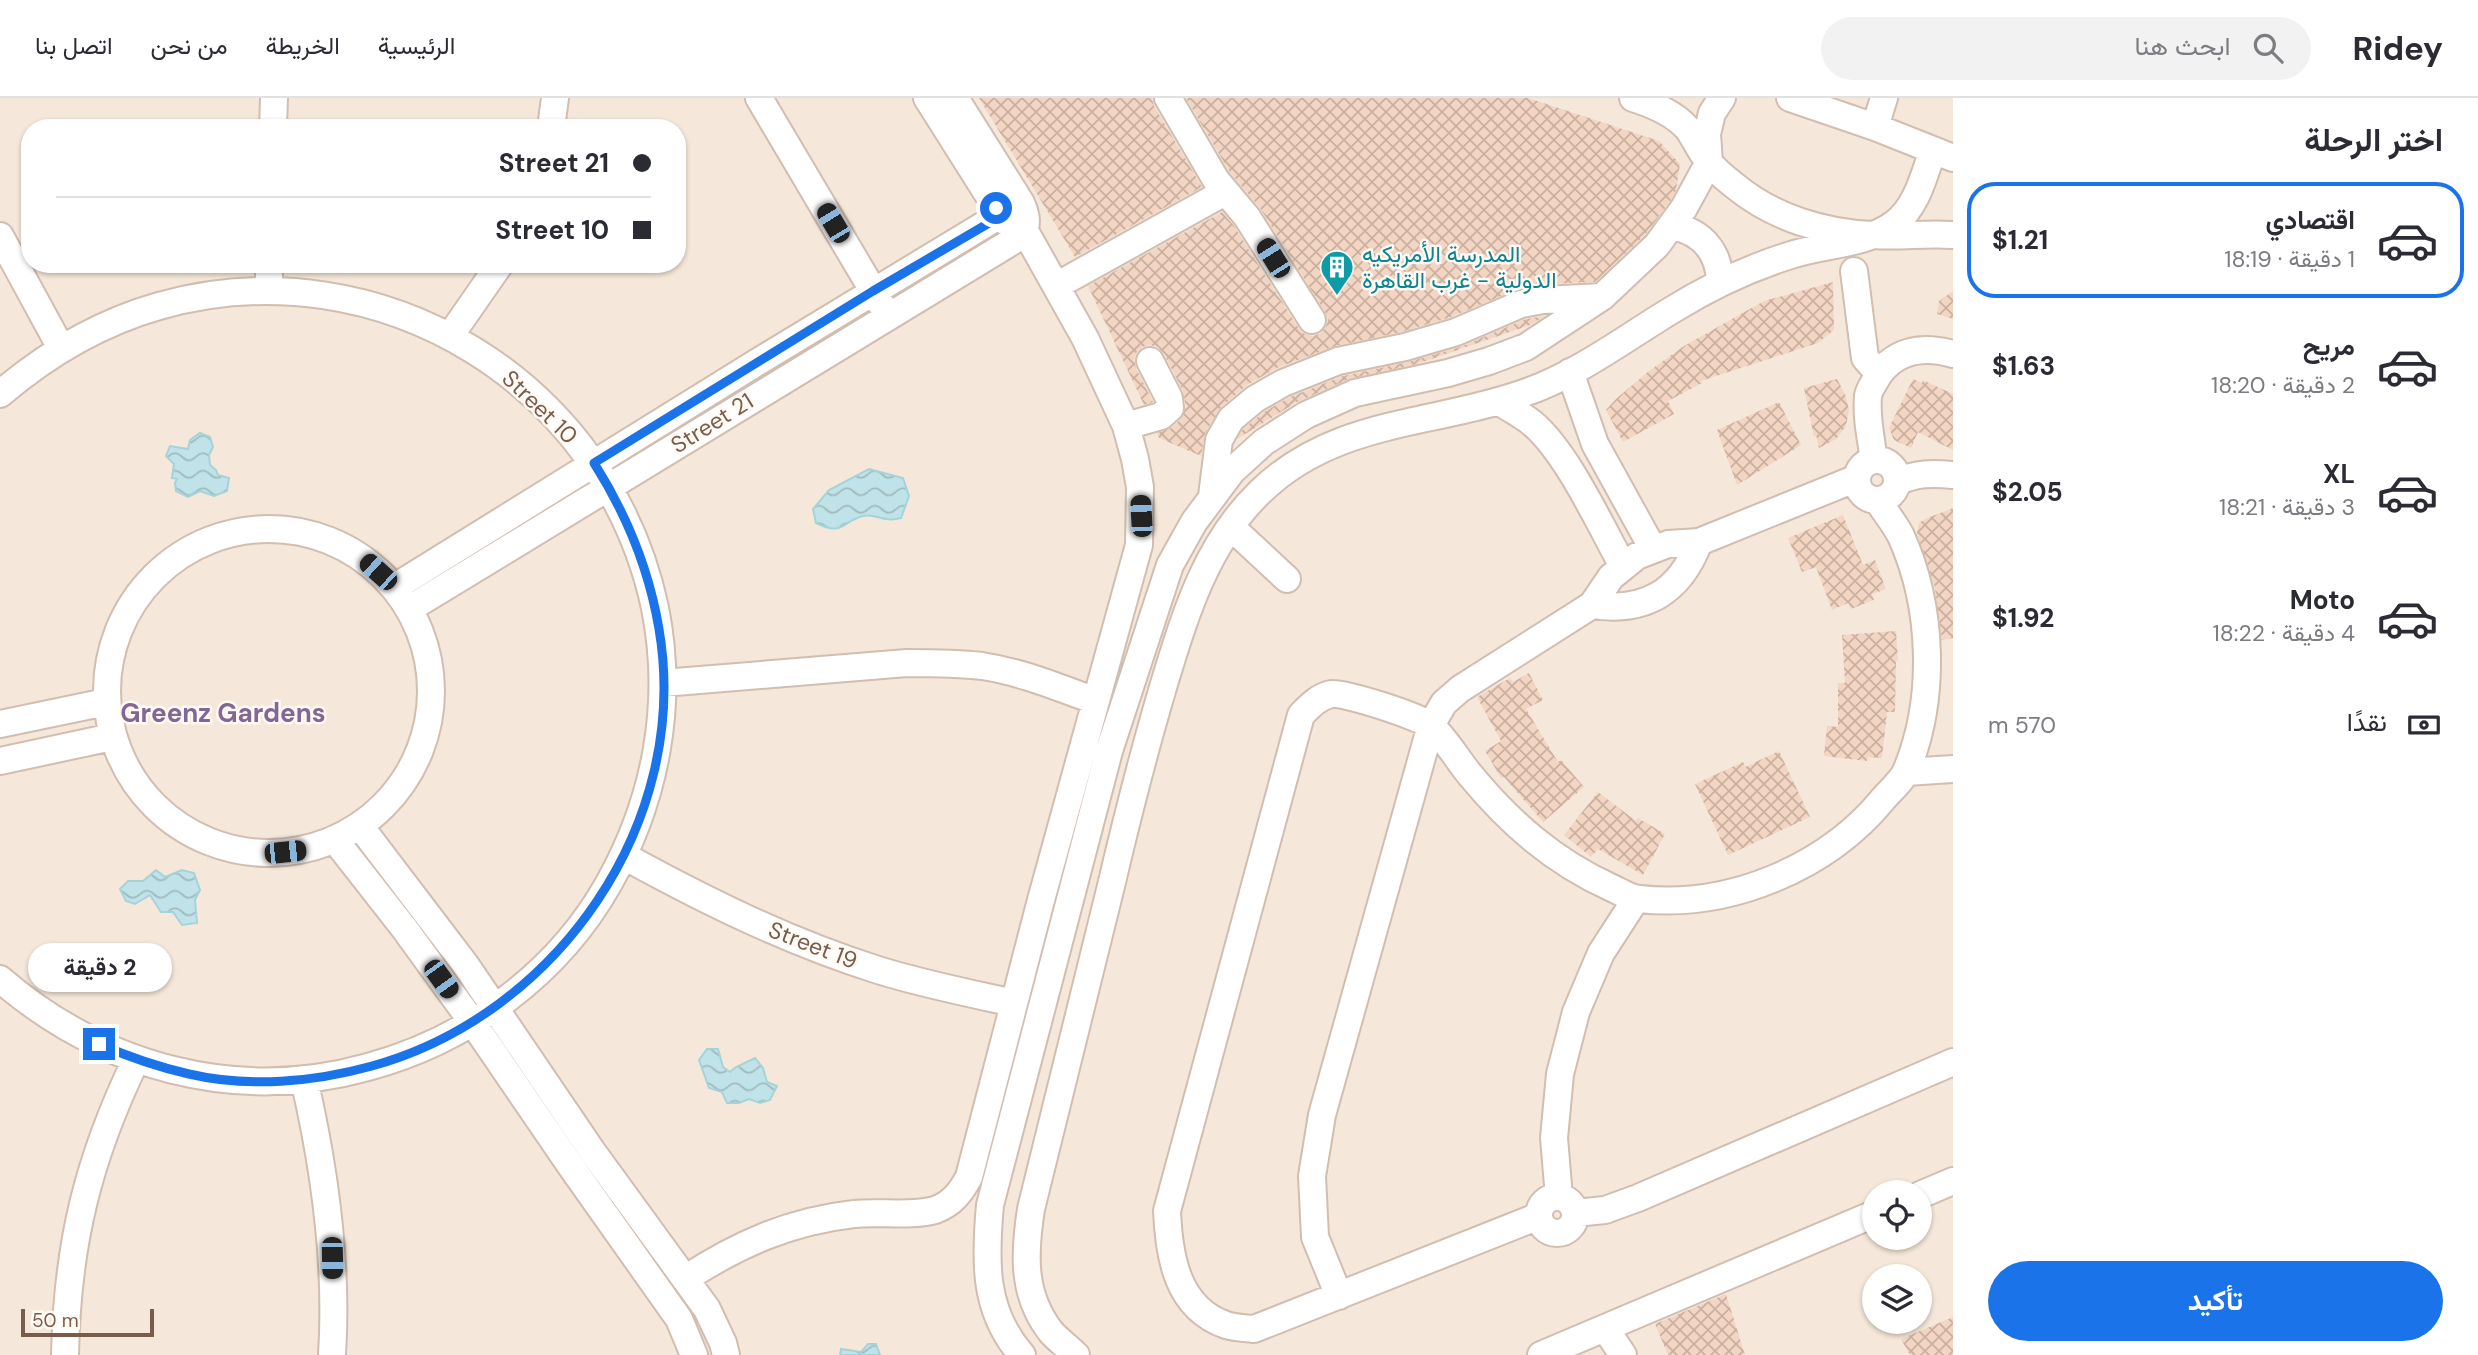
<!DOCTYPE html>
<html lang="ar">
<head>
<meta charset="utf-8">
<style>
	:root { --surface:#fff; --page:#f2f2f3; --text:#2b2b33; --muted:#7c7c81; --line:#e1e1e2; --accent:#1a73e8 }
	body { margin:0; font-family:"DM Sans",Vazirmatn,sans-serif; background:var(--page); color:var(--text); direction:rtl; height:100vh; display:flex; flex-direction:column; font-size:26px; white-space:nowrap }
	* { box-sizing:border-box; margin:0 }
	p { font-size:23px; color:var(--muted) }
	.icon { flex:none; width:38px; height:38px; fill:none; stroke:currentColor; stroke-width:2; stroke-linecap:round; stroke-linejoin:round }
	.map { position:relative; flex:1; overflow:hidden; direction:ltr }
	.panel { display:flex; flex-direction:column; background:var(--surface); width:525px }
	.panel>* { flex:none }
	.banner { position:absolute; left:21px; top:21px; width:665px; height:154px; border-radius:28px; box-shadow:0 2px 5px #0004; direction:rtl; display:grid; align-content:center; height:154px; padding:0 35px; background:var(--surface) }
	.tools { position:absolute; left:1862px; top:1082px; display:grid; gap:14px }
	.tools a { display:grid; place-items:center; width:70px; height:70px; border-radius:50%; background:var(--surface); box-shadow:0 2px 5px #0004; font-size:35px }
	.scale { position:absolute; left:21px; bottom:18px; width:133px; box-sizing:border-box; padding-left:7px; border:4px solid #7a5c4d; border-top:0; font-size:19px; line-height:24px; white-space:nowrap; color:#7a5c4d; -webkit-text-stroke:5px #fffaf3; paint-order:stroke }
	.end { position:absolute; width:32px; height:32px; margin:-16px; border:9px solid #1a73e8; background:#fff; box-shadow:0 0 0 4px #fff }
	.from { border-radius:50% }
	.bubble { position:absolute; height:49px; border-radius:24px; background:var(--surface); box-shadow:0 2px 5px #0004; font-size:23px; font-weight:700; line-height:49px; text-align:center; direction:rtl }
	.car { position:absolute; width:21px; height:42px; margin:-21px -10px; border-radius:9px; box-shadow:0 0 5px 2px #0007; background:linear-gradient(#222 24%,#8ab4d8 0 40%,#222 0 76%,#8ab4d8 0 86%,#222 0) }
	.banner b { display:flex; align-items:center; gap:24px; height:66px; font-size:26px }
	.banner b+b { border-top:2px solid var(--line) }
	.banner i { width:18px; height:18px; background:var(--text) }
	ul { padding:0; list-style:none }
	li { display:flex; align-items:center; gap:21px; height:116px; margin:0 14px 10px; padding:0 21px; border:4px solid transparent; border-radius:28px }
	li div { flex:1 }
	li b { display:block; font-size:26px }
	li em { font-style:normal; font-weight:700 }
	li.active { border-color:var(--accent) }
	li>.icon { width:63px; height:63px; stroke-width:1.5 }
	h2 { padding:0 35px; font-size:32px; line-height:84px }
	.pay { display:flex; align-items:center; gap:18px; height:77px; padding:0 35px; font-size:26px }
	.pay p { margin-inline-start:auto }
	.button { display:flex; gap:14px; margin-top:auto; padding:14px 35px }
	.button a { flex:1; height:80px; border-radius:42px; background:var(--accent); color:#fff; font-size:28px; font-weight:700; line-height:80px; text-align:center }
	header { display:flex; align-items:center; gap:42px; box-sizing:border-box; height:98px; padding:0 35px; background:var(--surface); border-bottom:2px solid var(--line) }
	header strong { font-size:33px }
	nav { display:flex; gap:38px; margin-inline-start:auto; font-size:24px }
	.search { width:490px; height:63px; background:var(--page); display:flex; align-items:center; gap:18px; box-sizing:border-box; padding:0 24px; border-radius:38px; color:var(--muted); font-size:26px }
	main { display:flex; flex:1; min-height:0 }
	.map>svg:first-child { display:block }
</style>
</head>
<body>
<header>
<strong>Ridey</strong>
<div class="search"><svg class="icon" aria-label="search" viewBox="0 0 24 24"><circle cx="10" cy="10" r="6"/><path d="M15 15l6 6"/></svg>ابحث هنا</div>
<nav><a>الرئيسية</a><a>الخريطة</a><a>من نحن</a><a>اتصل بنا</a></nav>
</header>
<main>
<section class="panel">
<h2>اختر الرحلة</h2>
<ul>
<li class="active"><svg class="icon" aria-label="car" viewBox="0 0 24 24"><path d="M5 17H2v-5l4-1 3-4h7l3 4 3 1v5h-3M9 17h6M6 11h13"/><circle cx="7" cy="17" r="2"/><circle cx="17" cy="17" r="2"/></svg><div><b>اقتصادي</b><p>1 دقيقة · 18:19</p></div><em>$1.21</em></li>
<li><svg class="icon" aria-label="car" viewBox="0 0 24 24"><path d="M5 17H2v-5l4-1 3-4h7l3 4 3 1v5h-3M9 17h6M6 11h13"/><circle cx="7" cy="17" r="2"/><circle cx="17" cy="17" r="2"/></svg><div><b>مريح</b><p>2 دقيقة · 18:20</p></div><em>$1.63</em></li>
<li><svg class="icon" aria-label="car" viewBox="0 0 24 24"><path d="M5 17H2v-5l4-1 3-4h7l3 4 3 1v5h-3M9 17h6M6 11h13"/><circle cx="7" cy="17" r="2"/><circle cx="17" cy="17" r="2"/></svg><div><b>XL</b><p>3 دقيقة · 18:21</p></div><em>$2.05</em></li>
<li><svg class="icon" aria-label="car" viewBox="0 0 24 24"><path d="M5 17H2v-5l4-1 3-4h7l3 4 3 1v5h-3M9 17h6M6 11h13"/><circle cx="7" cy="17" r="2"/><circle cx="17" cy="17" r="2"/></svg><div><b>Moto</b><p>4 دقيقة · 18:22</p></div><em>$1.92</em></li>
</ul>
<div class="pay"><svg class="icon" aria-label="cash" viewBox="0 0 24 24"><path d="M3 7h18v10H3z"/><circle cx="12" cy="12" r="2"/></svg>نقدًا<p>570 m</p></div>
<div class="button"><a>تأكيد</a></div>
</section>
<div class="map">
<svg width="1953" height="1257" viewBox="0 0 1953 1257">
	<defs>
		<pattern id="water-waves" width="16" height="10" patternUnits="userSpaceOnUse" patternTransform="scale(1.75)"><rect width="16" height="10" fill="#bfe3e8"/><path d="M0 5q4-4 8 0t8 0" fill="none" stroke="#a0bbbe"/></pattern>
		<pattern id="building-cross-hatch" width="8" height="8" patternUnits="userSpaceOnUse" patternTransform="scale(1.75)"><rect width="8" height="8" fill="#f3d5c3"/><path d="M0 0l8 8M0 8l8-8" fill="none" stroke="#cab0a1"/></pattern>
	</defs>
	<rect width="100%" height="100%" fill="#fdf6ec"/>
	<path fill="#f5e8da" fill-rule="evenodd" d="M0,0H1953V1257H0ZM30,30H677V166H30ZM1874,1094H1920V1139H1874ZM1874,1178H1920V1223H1874Z"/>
	<path fill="url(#water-waves)" stroke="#a5d3da" stroke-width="2" d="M200,335L210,339L213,349L209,357L210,367L216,372L218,377L229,380L227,393L214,398L200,393L188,399L176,393L175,385L177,381L172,380L174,366L166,358L170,348L188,351L190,342Z
		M869,371L903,380L909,398L901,420C883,425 876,415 863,418C842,423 844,439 816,425L813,411L829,392Z
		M156,772L165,779L182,772L194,775L200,792L195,802L197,825L182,827L173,814H161L150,797L135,806L126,803L120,791L128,783H143Z
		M707,951H718L723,969L730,974L736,969L755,960L763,970L767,984L777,988L770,1002L760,1005L749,1001L739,1005H727L722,994L709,990L699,962Z
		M868,1246H876L880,1257H840L841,1251L861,1254Z"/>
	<path fill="url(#building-cross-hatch)" d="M979,0H1152L1154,8L1202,89L1075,159Z
		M1186,0H1528L1659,43L1680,66L1676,92L1671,102L1645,137L1595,184L1542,186L1518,191L1451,219L1401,234L1335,248L1277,270L1247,287L1221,309L1205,335L1201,358L1159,340L1157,335L1171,330L1180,322L1186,309L1183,293L1164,256L1158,249L1150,247L1142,249L1136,255L1134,262L1136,270L1153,304L1144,307L1088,188L1222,114L1234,128L1299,231L1305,236L1313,238L1320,236L1326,229L1328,221L1325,214L1260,110L1229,73Z
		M1833,184L1834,232L1818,245L1701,283L1702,285L1668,303L1674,316L1623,344L1606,312L1616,301L1649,273L1684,248L1764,203Z
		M1953,193V221L1937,216L1939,203Z
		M1545,218L1530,227L1417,266L1349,281L1297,304L1237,341L1243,331L1264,314L1290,299L1343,278L1408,264L1460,249L1526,221Z
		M1837,281L1845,296L1849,312L1846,328L1836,341L1819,350L1816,337L1814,339L1804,290Z
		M1913,281L1922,285L1923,282L1953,296V352L1918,334L1911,350L1894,342L1889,330Z
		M1779,304L1801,347L1737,387L1717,332Z
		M1953,410V540L1942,542L1935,490L1917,435L1919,425L1925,421Z
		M1843,417L1863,467L1875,462L1886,491L1872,496L1874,502L1851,511L1848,505L1832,512L1816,469L1802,474L1788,440Z
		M1896,533L1898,563H1896L1895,614H1887L1882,660L1868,659L1867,663L1824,658L1827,628L1838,629V585H1845L1842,537Z
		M1529,575L1543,602L1526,611L1558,664L1561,662L1584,689L1543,724L1504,679L1501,680L1485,653L1501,643L1477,599L1510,580L1513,584Z
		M1779,653L1810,719L1728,757L1695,686L1743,664L1745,669Z
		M1598,694L1636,723L1638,720L1665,736L1643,777L1598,751L1591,759L1564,737Z
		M1726,1196L1745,1257H1668L1655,1226Z
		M1953,1219V1257H1910L1901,1241Z"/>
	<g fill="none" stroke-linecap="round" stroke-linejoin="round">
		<defs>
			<path id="minor" d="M759,0L881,206
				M1168,0L1216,82L1247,119L1312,222
				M1633,0C1652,6 1675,16 1688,31C1695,41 1700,53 1708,63C1715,72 1726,81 1735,88C1774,120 1824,135 1873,137C1900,139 1926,135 1953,137
				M1790,0L1875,29L1953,60
				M1875,29L1884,0
				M273,30L274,0
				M551,30L555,0
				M1673,128C1702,134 1719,153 1720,184
				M0,138L61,250
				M1854,173L1865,260L1872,268L1882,269
				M1056,188L1225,94
				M269,193V166
				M450,238L500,166
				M1570,274L1595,346L1653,451
				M0,296C47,256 99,225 159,208C381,145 608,287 655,510C674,605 656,701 609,785C558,876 468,942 368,969C236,1006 102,969 0,881
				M1500,304C1510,311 1522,317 1532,325C1567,354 1600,427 1623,468
				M1126,328L1161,318L1170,310L1169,300L1150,263
				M1857 382a20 20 0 1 1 40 0a20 20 0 1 1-40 0Z
				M1874,362C1871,341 1866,319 1868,298C1869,292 1872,288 1875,283C1892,252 1921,247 1953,256
				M1897,384C1916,375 1932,375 1953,377
				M1212,398L1219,342L1231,321L1255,301L1283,285L1338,263L1405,249L1456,234L1521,206L1543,202L1602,199
				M1231,429L1287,481
				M107 593a162 162 0 1 1 324 0a162 162 0 1 1-324 0Z
				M395,489L756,265L992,122L996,115L994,106L927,0
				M1592,507C1645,515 1680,494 1699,444
				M409,511L1021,138C1029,127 1026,116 1021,105L955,0
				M663,585L907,565C932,565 957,565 982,568C1022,574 1059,590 1096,603
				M0,626L106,604
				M0,663L112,639
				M1906,674L1953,671
				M360,728L465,866L592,1053L707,1211L723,1245L726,1257
				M335,742L404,830L473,925L570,1067L679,1221L694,1257
				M624,758C706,803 789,844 878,872C923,886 968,895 1014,905
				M304,981C325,1072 338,1164 332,1257
				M1920,1097L1953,1083
				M1559,1099L1554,1040L1560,976L1576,914L1601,855L1636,801
				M1539 1117a18 18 0 1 1 36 0a18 18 0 1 1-36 0Z
				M1575,1115L1605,1112L1638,1100L1953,964
				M1539,1118L1254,1231C1245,1230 1235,1230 1226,1227C1177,1210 1169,1159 1167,1113L1301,617C1310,608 1318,599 1331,596C1344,594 1421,619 1431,628C1444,638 1459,664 1471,678C1510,725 1553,763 1610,789C1619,793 1629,800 1639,801C1729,811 1827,770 1884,700C1891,692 1903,682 1907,671C1936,600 1933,509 1901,438C1895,426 1885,414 1878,403
				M685,1181C738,1146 791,1123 854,1116C880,1113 910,1119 935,1112C952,1106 961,1094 969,1079L1041,802L1139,447L1140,389L1135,361L1126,328L1085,240L1025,133L995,118
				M1339,1198L1315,1139L1312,1078L1322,1017L1431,627L1444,605L1460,591L1592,507L1611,479L1637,458L1668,446L1699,444L1857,380
				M1605,1230L1623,1257
				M65,1257C67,1147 88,1061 136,962
				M1022,1257C983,1213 985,1162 990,1107L1109,653L1170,467L1194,424L1232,373L1264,344L1306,317L1355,295L1448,275L1489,263L1526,249L1602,199L1657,147L1684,110L1709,64L1707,36L1712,15L1722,0
				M1076,1257C1068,1249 1058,1242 1051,1234C1022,1197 1024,1156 1031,1111C1057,1004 1084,896 1111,788C1127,720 1144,653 1164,586C1185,517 1206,446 1260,394C1335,321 1431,328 1524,295C1577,277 1624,241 1672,212C1709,189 1749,170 1791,157C1824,146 1865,147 1894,126C1917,109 1924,77 1933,52
				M1541,1257L1874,1116"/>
		</defs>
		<use href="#minor" stroke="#d1beb0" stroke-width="30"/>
		<use href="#minor" stroke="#fff" stroke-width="26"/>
	</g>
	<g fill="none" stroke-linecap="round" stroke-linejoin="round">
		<path stroke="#1a73e8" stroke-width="9" d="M99,946C129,959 158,969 189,976C249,990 314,984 372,968C557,917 692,724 659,531C649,471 627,417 594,365L873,193L989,125L995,118L996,110"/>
	</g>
	<defs>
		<symbol id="building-pin" viewBox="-11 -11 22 30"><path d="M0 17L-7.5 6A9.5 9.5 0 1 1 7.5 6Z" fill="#0f9aa8" stroke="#fffaf3"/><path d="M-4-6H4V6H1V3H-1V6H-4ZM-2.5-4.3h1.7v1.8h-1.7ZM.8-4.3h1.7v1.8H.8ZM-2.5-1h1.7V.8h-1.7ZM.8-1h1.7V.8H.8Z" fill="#fff"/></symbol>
	</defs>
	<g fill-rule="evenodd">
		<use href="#building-pin" x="1318" y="150" width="38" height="52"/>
	</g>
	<g text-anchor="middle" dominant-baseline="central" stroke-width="5" stroke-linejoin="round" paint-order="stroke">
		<g font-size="23" fill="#0d838f" stroke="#fffaf3" text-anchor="start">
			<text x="1362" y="156">المدرسة الأمريكيه<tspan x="1362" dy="26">الدولية - غرب القاهرة</tspan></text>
		</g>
		<g font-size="23" fill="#7a5c4d" stroke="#fffaf3">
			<text transform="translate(540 309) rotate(44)">Street 10</text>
			<text transform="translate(712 325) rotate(-32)">Street 21</text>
			<text transform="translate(813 847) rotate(21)">Street 19</text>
		</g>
		<g font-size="26" font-weight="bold" fill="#846695" stroke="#fffaf3">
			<text x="223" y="615">Greenz Gardens</text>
		</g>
	</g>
</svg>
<div class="tools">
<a><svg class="icon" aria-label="locate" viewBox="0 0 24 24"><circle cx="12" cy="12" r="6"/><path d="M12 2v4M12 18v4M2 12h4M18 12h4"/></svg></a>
<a><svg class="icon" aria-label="layers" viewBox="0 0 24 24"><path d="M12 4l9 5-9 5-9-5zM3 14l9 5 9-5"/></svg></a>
</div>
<div class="scale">50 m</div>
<i class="end from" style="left:996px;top:110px"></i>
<i class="end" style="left:99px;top:946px"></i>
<div class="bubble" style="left:28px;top:845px;width:144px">2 دقيقة</div>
<i class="car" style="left:833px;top:125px;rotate:329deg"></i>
<i class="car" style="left:1273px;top:160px;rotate:328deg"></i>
<i class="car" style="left:1141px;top:418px;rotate:357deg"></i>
<i class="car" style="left:378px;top:474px;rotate:312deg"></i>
<i class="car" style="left:285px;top:754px;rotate:84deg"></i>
<i class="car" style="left:441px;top:881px;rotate:144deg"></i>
<i class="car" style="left:332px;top:1160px;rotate:179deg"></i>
<div class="banner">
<b><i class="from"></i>Street 21</b>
<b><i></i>Street 10</b>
</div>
</div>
</main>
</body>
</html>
